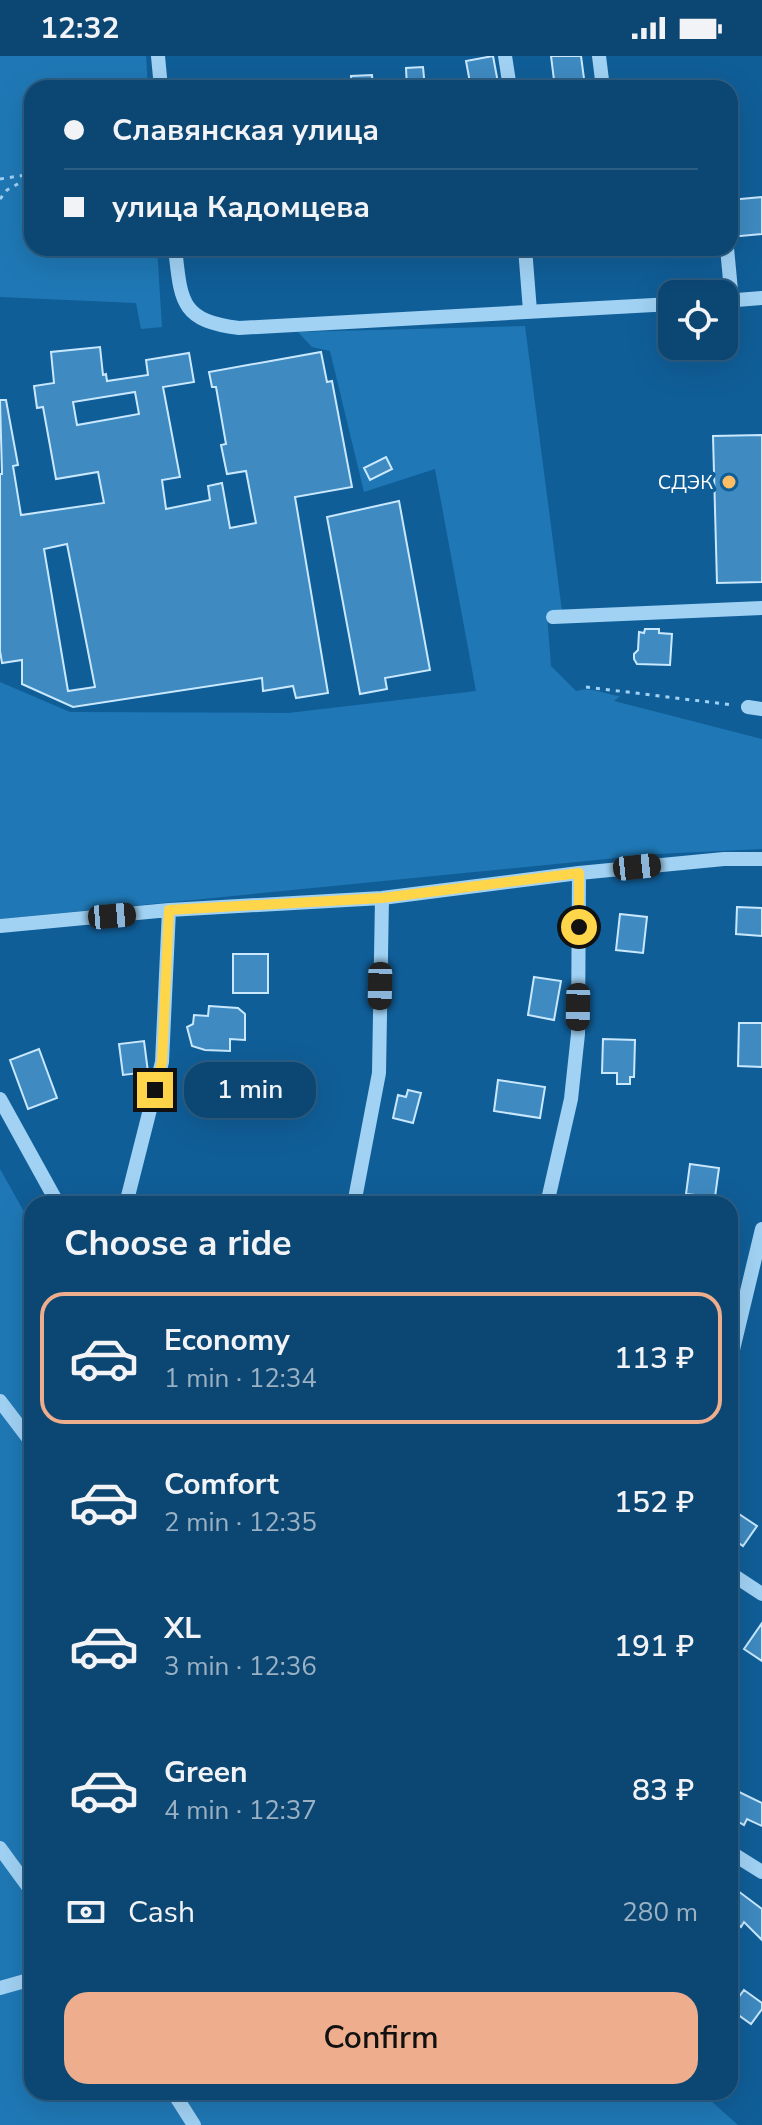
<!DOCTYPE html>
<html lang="en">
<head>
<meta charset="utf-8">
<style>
	:root { --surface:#0c4672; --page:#1a507a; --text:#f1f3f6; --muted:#9ab1c4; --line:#2c5e84; --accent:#eead8d }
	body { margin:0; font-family:"Nunito Sans",sans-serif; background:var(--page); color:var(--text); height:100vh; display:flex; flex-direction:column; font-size:30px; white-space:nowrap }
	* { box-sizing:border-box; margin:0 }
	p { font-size:26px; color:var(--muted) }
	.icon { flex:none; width:44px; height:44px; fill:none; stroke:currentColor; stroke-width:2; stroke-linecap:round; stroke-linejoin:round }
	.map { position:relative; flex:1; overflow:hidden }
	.panel { position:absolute; left:24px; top:1140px; width:714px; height:904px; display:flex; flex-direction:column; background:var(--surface); border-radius:24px; box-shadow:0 8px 32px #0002,0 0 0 2px var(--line) }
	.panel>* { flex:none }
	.hud { position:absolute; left:24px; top:24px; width:714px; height:176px; border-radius:24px; box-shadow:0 8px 32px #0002,0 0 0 2px var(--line); display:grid; align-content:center; height:176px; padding:0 40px; background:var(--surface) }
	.buttons { position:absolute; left:658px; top:224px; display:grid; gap:16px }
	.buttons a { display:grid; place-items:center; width:80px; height:80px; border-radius:16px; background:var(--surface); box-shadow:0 8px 32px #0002,0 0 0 2px var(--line); font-size:40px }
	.end { position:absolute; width:36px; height:36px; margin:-18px; border:10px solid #ffd54a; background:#111; box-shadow:0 0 0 4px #111 }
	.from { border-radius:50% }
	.bubble { position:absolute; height:56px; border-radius:24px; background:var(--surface); box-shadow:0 8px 32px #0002,0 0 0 2px var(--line); font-size:26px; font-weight:600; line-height:56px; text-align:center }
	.car { position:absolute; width:24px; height:48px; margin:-24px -12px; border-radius:10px; box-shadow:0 0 6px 2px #0007; background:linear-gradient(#222 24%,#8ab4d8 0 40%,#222 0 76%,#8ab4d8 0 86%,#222 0) }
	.hud b { display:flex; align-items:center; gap:28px; height:76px; font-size:30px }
	.hud b+b { border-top:2px solid var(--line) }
	.hud i { width:20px; height:20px; background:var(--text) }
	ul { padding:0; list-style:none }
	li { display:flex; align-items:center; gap:24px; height:132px; margin:0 16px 12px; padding:0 24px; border:4px solid transparent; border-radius:24px }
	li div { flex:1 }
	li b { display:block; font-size:30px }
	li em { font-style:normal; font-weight:600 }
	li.on { border-color:var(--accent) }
	li>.icon { width:72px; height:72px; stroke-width:1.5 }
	h2 { padding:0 40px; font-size:36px; line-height:96px }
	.pay { display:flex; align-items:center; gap:20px; height:88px; padding:0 40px; font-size:30px }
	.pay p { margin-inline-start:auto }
	.action { display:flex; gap:16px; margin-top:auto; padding:16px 40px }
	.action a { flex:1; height:92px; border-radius:24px; background:var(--accent); color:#111; font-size:32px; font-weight:600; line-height:92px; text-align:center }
	.status { display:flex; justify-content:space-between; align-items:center; height:56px; padding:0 40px; background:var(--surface); direction:ltr }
	.status svg { height:22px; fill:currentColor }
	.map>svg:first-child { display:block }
</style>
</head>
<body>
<div class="status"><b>12:32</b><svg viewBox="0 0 49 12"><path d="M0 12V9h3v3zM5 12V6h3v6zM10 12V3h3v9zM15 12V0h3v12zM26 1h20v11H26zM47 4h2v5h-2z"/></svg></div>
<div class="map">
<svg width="762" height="2069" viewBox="0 0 762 2069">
	<rect width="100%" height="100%" fill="#105e98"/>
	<path fill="#1f78b5" d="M0,0H146L148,32H32V192H157L162,271L141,273L136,247L0,241Z
		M525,270L562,555L547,558L551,610L576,635C590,630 604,638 620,640L614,645L762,683V793L657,798L0,863V626L70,656L288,657L476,635L435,413L364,436L330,295L312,291L298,276Z
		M0,1113L32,1170V2036H701L738,2069H0Z"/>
	<path fill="#3e8ac1" stroke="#c9e8fe" stroke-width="2" fill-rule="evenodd" d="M493,0L499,32H471L466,5Z
		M551,0H581L585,30L555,32Z
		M423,11L425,32H407L406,12Z
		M372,19L373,32H352L351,20Z
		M762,141V178L730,181V144Z
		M100,291L103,319L106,318L107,325L148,319L146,304L189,297L194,326L163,331L180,421L162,424L166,453L210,444L208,430L222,427L230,472L256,467L246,415L227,418L221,389L226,388L216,331H212L209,316L321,296L327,326L332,325L352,431L295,441L328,637L296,642L293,630L263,635L262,622L73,651L22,628V604L2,607L0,595V418H2L0,344H6L18,409L13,410L21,459L104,447L98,416L56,423L43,351L37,352L34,330L54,327L51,296ZM135,336L139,358L77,369L73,346ZM67,488L95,631L68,635L44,493Z
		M762,379V526L717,527L713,380Z
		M386,401L392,413L370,424L364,412Z
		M399,445L430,614L385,622L387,633L360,638L327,461Z
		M645,573H659V577L672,578L670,609L637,608L634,603V598L638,594L639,576L644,577Z
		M737,851L762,852V880L736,878Z
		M620,858L647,861L643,897L616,894Z
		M233,898H268V937H233Z
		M534,921L561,925L554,964L528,959Z
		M209,950L238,952L245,958V984L230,983V995L205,994L192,990L187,971L193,968L194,959L208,960Z
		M739,967H762V1011L738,1010Z
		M603,983L635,984L634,1021H630V1028H617V1017H602Z
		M144,985L148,1016L123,1019L119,988Z
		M39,993L57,1042L28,1053L10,1004Z
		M498,1024L545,1031L540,1062L494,1055Z
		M408,1034L421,1037L413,1067L393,1062L398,1039L406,1041Z
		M690,1108L719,1112L715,1141L686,1138Z
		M730,1452L757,1470L743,1490L730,1481Z
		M762,1567V1605L744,1593Z
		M735,1734L762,1747V1770L747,1763L744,1769L730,1761V1744Z
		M730,1829L762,1853V1884L744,1866L741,1871L730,1862Z
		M744,1934L762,1947V1953L751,1968L730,1953Z"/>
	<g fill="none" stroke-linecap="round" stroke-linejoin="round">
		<path stroke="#a1d2f4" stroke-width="3" stroke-dasharray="4 6" stroke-linecap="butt" d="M0,123L32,118
			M0,143L7,134L32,120
			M586,631L733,649"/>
		<path stroke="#a1d2f4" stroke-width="14" d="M158,0L161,32
			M505,0L510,32
			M599,0L603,32
			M175,192C181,245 180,265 239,272L672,248
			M525,192L530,255
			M727,192L732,245
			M724,245L762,242
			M553,561L762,552
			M748,651L762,653
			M0,870L169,854L382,842L579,817L724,803H762
			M0,1043L58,1148
			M126,1148L162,1006L169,854
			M354,1148L379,1017L382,842
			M547,1148L571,1043L578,978L579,817
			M730,1306L762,1173
			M0,1345L32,1387
			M730,1517L762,1538
			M0,1792L32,1836
			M730,1796L762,1816
			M0,1932L32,1923
			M173,2036L194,2069"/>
	</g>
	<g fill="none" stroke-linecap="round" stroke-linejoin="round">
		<path stroke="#ffd54a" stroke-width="10" d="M155,1034L162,1006L169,854L382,842L579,817V871"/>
	</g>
	<circle fill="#ffbd64" stroke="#105e98" stroke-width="3" cx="729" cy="426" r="8"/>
	<g text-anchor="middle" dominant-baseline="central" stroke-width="7" stroke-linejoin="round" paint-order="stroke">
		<g font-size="20" fill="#fff" stroke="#105e98" text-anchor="end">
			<text x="713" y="426">СДЭК</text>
		</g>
	</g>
</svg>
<div class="buttons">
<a><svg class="icon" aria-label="locate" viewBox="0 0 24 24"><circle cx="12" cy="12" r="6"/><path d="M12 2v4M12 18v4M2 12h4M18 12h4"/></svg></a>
</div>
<i class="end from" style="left:579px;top:871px"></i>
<i class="end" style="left:155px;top:1034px"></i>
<div class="bubble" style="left:184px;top:1006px;width:132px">1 min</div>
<i class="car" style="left:637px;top:811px;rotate:84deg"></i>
<i class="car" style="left:112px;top:860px;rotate:85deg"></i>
<i class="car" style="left:380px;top:930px;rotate:181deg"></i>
<i class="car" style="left:578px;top:951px;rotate:181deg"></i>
<div class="hud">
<b><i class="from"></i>Славянская улица</b>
<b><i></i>улица Кадомцева</b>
</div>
<section class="panel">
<h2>Choose a ride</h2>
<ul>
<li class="on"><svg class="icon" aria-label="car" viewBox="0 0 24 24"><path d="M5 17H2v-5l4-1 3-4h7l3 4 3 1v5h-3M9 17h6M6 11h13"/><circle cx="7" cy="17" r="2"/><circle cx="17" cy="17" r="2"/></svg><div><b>Economy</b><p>1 min · 12:34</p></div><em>113 ₽</em></li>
<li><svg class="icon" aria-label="car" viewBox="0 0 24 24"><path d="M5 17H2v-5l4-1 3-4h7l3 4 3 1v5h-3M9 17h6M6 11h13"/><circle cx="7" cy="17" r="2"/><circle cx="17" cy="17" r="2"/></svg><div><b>Comfort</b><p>2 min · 12:35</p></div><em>152 ₽</em></li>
<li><svg class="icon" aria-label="car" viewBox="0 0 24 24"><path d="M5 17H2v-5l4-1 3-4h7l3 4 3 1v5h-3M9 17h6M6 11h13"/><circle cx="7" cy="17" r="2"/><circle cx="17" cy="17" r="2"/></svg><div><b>XL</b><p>3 min · 12:36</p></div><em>191 ₽</em></li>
<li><svg class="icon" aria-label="car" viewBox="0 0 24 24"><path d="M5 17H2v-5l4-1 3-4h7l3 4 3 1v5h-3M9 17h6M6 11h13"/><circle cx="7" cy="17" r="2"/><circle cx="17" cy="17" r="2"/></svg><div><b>Green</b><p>4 min · 12:37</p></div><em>83 ₽</em></li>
</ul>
<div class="pay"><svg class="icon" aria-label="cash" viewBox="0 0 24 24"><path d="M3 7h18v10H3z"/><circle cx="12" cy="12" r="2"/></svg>Cash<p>280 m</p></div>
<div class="action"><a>Confirm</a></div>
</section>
</div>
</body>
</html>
